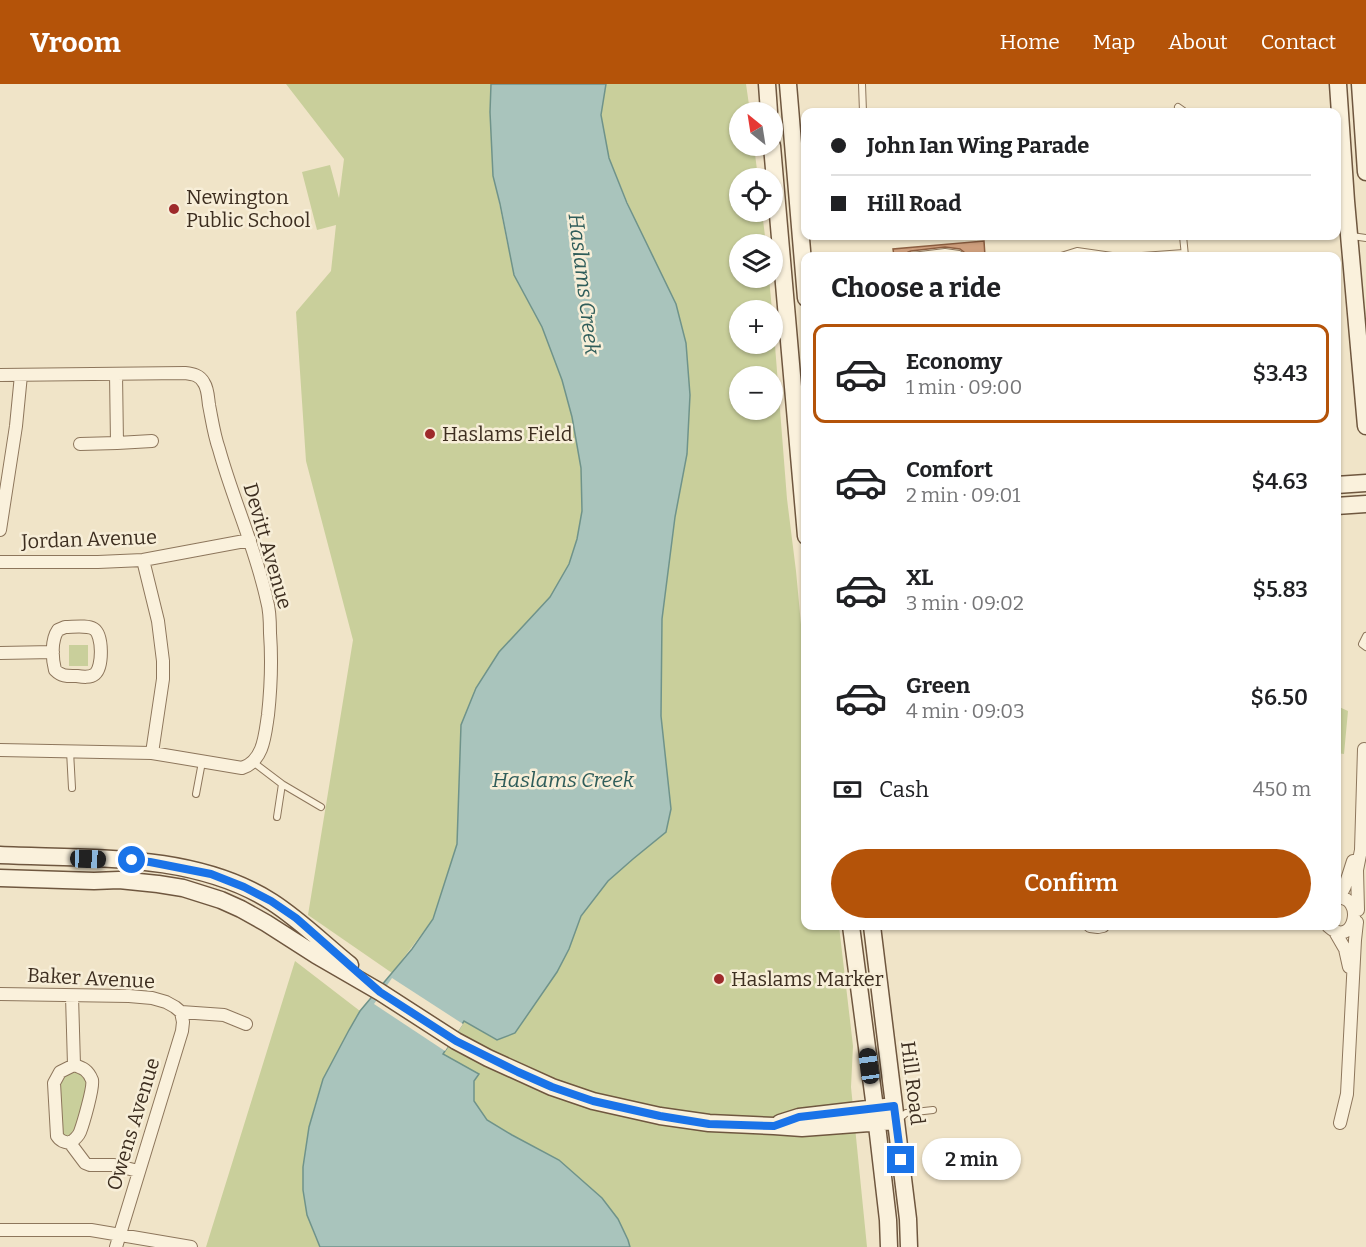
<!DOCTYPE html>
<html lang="en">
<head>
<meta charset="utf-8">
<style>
	:root { --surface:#fff; --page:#f2f2f2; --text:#202124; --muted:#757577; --line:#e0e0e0; --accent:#b45309 }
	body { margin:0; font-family:Bitter,serif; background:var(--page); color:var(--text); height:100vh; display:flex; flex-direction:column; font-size:22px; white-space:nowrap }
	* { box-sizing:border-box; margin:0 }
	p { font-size:20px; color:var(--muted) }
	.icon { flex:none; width:33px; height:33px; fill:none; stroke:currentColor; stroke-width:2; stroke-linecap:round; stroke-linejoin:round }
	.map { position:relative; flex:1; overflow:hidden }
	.panel { position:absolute; left:801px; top:168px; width:540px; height:678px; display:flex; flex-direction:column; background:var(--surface); border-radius:12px; box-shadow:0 2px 4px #0004 }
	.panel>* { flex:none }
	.top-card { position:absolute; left:801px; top:24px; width:540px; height:132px; border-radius:12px; box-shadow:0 2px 4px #0004; display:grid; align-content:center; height:132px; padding:0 30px; background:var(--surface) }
	.needle { width:39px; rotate:330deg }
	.tools { position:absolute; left:729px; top:18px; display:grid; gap:12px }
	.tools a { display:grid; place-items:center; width:54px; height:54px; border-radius:50%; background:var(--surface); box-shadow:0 2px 4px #0004; font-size:30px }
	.end { position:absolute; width:27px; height:27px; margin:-14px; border:8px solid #1a73e8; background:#fff; box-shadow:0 0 0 3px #fff }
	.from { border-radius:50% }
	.bubble { position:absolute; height:42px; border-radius:21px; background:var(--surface); box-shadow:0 2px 4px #0004; font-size:20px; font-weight:600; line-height:42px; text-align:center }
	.car { position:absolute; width:18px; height:36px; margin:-18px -9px; border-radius:8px; box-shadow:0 0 4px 2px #0007; background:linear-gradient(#222 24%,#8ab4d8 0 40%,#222 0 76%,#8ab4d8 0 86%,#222 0) }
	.top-card b { display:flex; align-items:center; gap:21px; height:57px; font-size:22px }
	.top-card b+b { border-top:2px solid var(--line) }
	.top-card i { width:15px; height:15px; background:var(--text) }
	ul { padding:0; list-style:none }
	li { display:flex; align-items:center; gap:18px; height:99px; margin:0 12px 9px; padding:0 18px; border:3px solid transparent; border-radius:12px }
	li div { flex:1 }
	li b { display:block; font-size:22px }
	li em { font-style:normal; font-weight:600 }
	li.on { border-color:var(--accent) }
	li>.icon { width:54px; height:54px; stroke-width:1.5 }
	h2 { padding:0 30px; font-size:27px; line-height:72px }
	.pay { display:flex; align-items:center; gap:15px; height:66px; padding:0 30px; font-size:22px }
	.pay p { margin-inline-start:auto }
	.cta { display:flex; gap:12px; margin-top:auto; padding:12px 30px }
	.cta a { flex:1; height:69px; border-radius:36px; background:var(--accent); color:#fff; font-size:24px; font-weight:600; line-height:69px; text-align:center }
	header { display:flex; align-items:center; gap:36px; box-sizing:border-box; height:84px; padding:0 30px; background:var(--accent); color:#fff }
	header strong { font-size:28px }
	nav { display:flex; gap:33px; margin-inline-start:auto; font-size:21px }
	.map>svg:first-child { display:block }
</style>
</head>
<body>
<header>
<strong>Vroom</strong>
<nav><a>Home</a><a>Map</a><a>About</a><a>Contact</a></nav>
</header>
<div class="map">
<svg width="1366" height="1163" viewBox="0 0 1366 1163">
	<rect width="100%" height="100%" fill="#f0e4c8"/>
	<path fill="#c9cf9b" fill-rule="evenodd" d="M286,0H491L490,28L493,88L507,159L518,199L542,243L562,296L572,333L581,384L582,427L577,455L569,480L550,513L499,568L461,641L457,760L433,835L392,889L308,831L353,556L306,377L296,228L331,187L336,141L317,146L302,88L330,81L339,114L344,75Z
		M606,0H746L750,28H740V62H754L758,94H740V128H762L766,160H740V194H769L772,226H740V260H772L773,236L787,415L796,487L806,594V842H839L853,962L851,1003L867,1163H630L628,1156L618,1135L602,1114L559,1076L512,1051L487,1036L474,1017V997L443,970L464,937L496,956L515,948L557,888L569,865L581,832L608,797L633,775L671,725L661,633L662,535L675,433L687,370L690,311L686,259L609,74L601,31ZM740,292H772V326H740Z
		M69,561H88V582H69Z
		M1337,622L1348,627L1344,670L1337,669Z
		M295,877L360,927C350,943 342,959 333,976C330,982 325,989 323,996C304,1049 293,1111 320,1163H206Z
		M68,985L81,986L88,999L74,1049L69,1052H65L59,1048L60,997Z"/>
	<path fill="#a9c4bc" stroke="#6f938a" stroke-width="1.5" d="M491,0H606L601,31L609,74L627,119L676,220L686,259L690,311L687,370L675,433L662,535L661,632L671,725L666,748L633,775L608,797L581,832L569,865L557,888L515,949L497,956L464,937L443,970L479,990L474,997V1017L487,1036L512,1051L559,1076L602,1114L618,1135L628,1156L630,1163H320L307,1131L303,1106V1083L309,1043L323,995L349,946L360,927L412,865L433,835L457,760L461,641L476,604L499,568L550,513L569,480L577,455L582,427L581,384L572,333L562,296L542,243L514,191L500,120L493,92L490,28Z"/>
	<path fill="#f0e4c8" d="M392,894L463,940L445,967L374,920Z"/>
	<path fill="#cf9f7d" stroke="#8d5f41" stroke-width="1.5" d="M984,157L985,172H966L965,169L960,165L945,163L911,167L908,168L907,172H894L893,165Z"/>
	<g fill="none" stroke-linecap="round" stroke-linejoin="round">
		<defs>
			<path id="lane" d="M862,0L863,28
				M1178,23L1185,28
				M1183,152L1185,172
				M1352,152L1366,154
				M912,172L945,168L959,170L961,172
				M1061,172L1077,167L1112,172
				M1142,172L1184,169
				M1366,552L1362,560L1366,563
				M70,667L72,704
				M253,678L282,700L321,723
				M196,710L202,678
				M277,733L282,700
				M899,1035L906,1029L933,1026"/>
			<path id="street" d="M0,291L185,289C193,290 200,291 204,299C208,305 208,314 209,321C212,336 214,351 219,365C233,416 256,465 267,517C270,527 270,538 270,549C272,576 271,603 268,631C265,650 264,677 242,684L152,669L0,666
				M117,359L152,357
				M80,360L117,359L116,290
				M0,446L16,342L21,291
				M143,476L158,537L163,577V595L152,669
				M0,478H98L143,476L250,456
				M65,543C74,543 87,541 94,545C103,551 103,583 95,590C90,594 83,593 77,592C68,592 62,593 55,586C52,574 51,556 58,546Z
				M0,569L53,568
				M1339,814L1345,802L1353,777
				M1358,826L1357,786L1361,766L1364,665
				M1090,842L1098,843L1103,842
				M1328,842C1355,867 1366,810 1336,814
				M1334,846L1345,865L1349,883
				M0,910L129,912L152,914L166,918L175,923L181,928L224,931L246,940
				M72,912L74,981
				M1340,1039L1347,1010L1355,856L1357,838
				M70,1059C74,1056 78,1053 80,1048C83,1040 94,1003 92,996C88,986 83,984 74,981L60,988L54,999L57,1052C60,1057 64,1058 70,1059L85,1079L90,1081H114L138,1087
				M0,1146H91L191,1163
				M116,1163L182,947L183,938L181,928"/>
			<path id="secondary" d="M767,0L769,28
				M788,0L806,214
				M1338,0L1346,117L1366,342
				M1360,0L1366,88
				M772,62L806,452
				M1336,401L1366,399
				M1336,422L1366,420
				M0,771C89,775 194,768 272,818C300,836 324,860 350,881
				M0,794L94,797L119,796L158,800L183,804L221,816L241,825L266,839L316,871L380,908L456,957L488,974L552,1003L593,1017L660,1032L709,1039L774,1042L802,1044L896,1037
				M851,842L875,1024L888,1136L889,1163
				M872,842L908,1135L909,1163
				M780,1039L799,1033L885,1023"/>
		</defs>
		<use href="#lane" stroke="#8d765c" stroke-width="8"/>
		<use href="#street" stroke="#8d765c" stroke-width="14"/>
		<use href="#secondary" stroke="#6f573f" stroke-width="19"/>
		<use href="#lane" stroke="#faf1dc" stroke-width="6"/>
		<use href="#street" stroke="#faf1dc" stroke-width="12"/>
		<use href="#secondary" stroke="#faf1dc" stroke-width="16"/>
	</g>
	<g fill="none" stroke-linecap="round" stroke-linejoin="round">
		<path stroke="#1a73e8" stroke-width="8" d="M132,776L150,778L211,790L244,803L271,817L296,834L380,908L456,957L518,988L552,1003L593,1017L660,1032L709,1040L774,1042L799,1033L894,1022L901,1076"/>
	</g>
	<g fill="#9e2a2b" stroke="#f7eed8" stroke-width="2">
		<circle cx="174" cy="125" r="6"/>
		<circle cx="430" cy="350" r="6"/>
		<circle cx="719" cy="895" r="6"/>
	</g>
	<g text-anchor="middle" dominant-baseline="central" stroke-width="5" stroke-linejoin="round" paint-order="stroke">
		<g font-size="20" fill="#3d2e20" stroke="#f7eed8" text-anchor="start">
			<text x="186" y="113">Newington<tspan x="186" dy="23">Public School</tspan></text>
			<text x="442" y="350">Haslams Field</text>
			<text x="731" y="895">Haslams Marker</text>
		</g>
		<g font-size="20" fill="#3d2e20" stroke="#f7eed8">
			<text transform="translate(89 455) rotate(-2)">Jordan Avenue</text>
			<text transform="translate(268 462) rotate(74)">Devitt Avenue</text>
			<text transform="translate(91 894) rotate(3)">Baker Avenue</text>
			<text transform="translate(913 999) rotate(83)">Hill Road</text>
			<text transform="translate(133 1040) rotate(-73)">Owens Avenue</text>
		</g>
		<g font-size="21" font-style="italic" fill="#2f5d5a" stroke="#f7eed8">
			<text transform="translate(584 200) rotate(83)">Haslams Creek</text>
			<text x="563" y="696">Haslams Creek</text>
		</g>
	</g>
</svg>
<div class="tools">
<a><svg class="needle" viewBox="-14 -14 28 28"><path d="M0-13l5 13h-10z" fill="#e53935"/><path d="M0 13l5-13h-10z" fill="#757577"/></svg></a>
<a><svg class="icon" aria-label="locate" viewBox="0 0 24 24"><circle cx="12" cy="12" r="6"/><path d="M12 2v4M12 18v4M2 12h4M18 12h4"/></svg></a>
<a><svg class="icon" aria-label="layers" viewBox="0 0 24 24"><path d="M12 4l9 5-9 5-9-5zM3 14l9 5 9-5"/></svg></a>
<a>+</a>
<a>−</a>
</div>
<i class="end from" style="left:132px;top:776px"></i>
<i class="end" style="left:901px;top:1076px"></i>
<div class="bubble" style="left:922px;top:1054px;width:99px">2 min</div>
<i class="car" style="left:88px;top:775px;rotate:92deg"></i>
<i class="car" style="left:869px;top:982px;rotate:352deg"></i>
<div class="top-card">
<b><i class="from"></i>John Ian Wing Parade</b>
<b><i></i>Hill Road</b>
</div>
<section class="panel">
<h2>Choose a ride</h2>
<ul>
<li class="on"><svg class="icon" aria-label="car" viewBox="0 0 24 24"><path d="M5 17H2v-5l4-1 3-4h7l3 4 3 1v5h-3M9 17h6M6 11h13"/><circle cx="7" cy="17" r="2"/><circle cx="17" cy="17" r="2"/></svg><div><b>Economy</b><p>1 min · 09:00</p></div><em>$3.43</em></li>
<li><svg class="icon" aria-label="car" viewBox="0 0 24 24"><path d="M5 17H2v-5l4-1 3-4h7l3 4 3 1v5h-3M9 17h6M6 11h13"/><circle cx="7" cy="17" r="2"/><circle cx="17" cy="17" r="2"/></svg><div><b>Comfort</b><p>2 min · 09:01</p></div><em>$4.63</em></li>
<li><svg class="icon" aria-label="car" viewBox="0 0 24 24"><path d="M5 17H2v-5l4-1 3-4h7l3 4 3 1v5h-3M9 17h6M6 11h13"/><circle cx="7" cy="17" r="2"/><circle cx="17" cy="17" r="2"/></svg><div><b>XL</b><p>3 min · 09:02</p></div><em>$5.83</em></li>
<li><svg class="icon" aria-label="car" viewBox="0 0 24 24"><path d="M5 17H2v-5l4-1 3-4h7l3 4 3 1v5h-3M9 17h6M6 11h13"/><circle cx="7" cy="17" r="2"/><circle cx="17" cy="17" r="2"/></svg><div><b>Green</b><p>4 min · 09:03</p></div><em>$6.50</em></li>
</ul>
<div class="pay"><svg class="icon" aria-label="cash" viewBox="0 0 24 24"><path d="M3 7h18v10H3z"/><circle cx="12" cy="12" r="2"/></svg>Cash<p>450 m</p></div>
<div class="cta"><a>Confirm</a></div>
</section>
</div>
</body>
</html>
